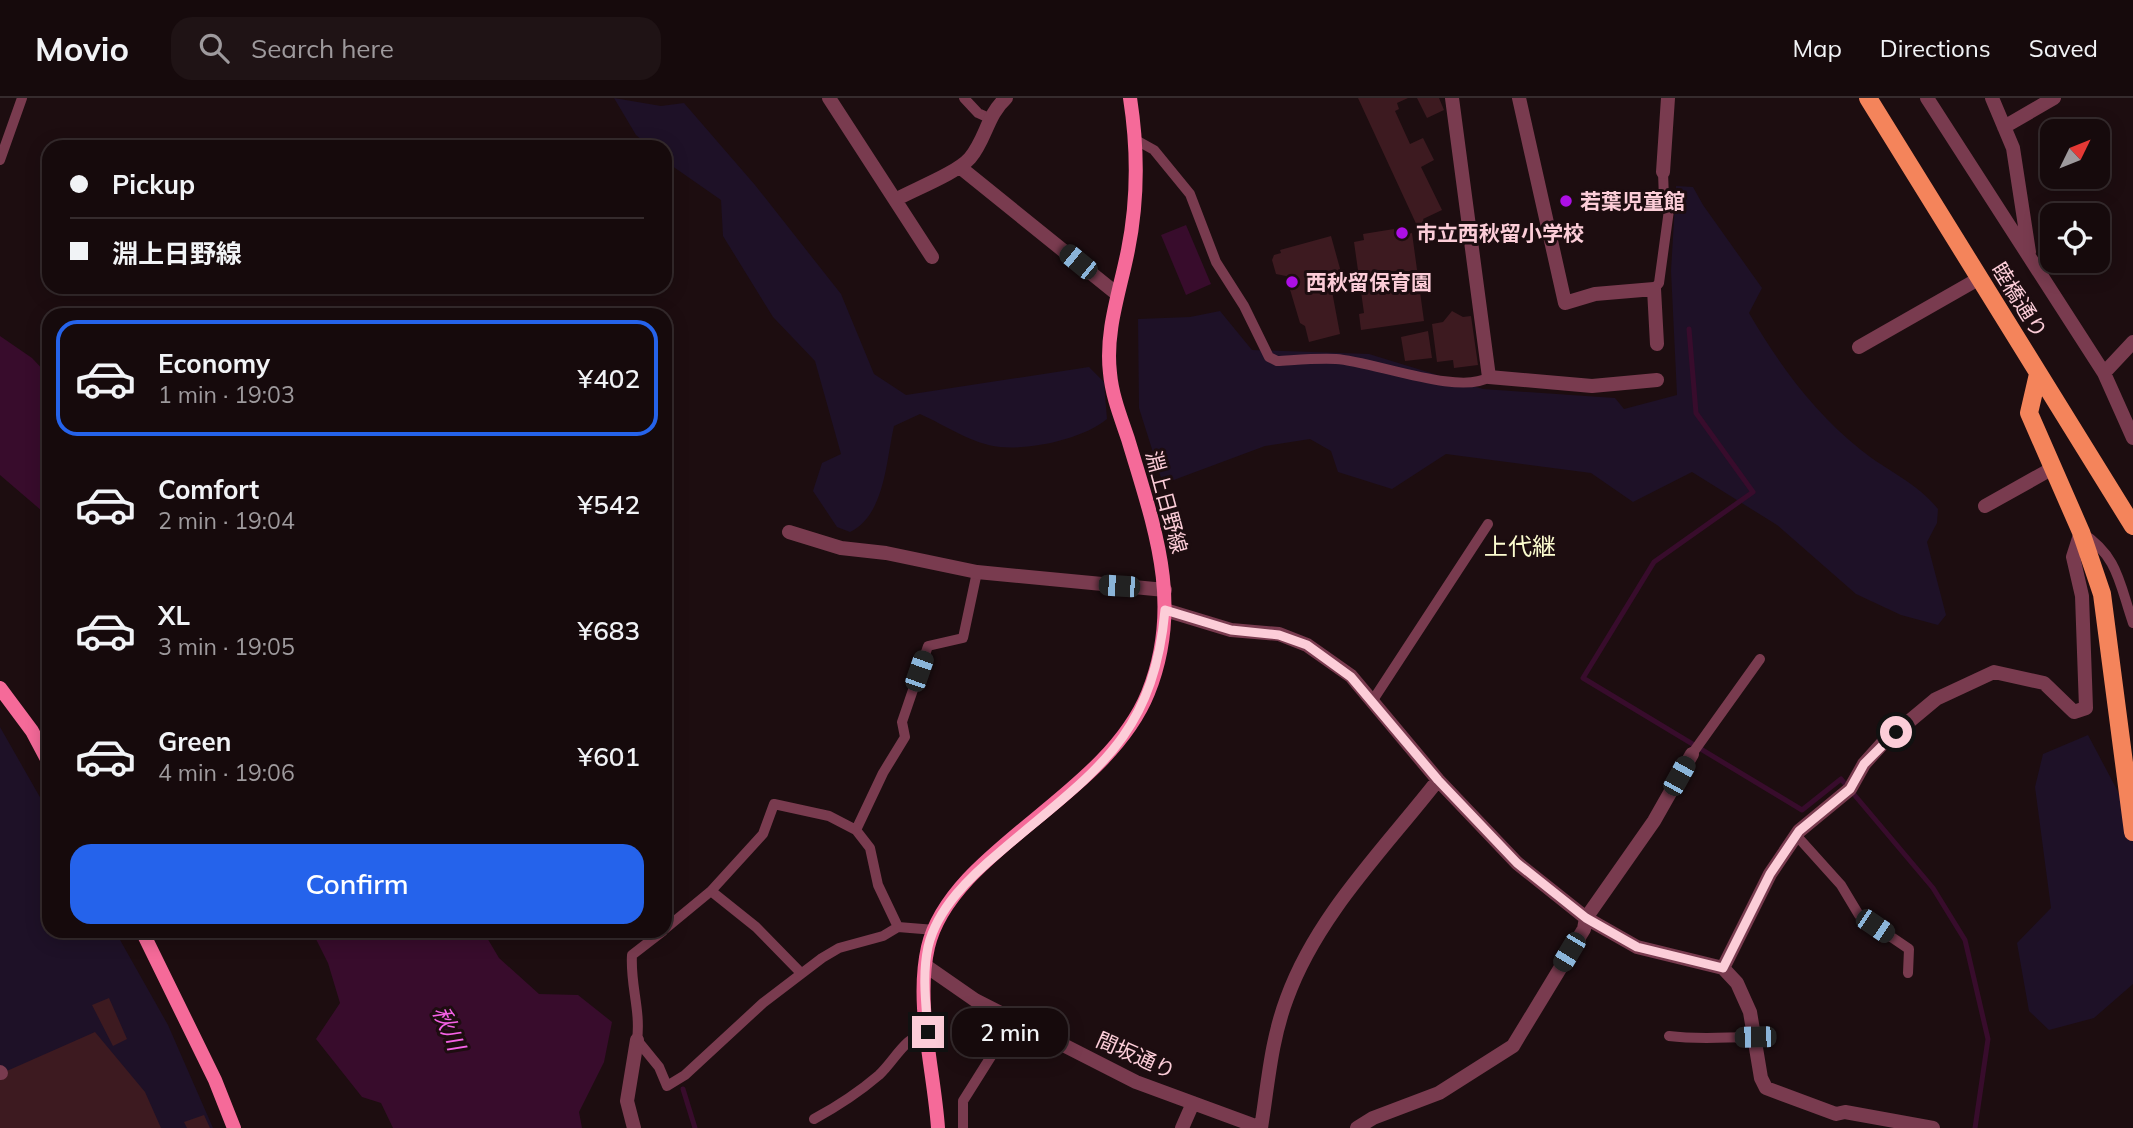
<!DOCTYPE html>
<html lang="en">
<head>
<meta charset="utf-8">
<style>
	:root { --surface:#160a0c; --page:#1f1315; --text:#f1f3f6; --muted:#9e9a9d; --line:#352b2d; --accent:#2563eb }
	body { margin:0; font-family:Mulish,"Noto Sans JP",sans-serif; background:var(--page); color:var(--text); height:100vh; display:flex; flex-direction:column; font-size:26px; white-space:nowrap }
	* { box-sizing:border-box; margin:0 }
	p { font-size:23px; color:var(--muted) }
	.icon { flex:none; width:38px; height:38px; fill:none; stroke:currentColor; stroke-width:2; stroke-linecap:round; stroke-linejoin:round }
	.map { position:relative; flex:1; overflow:hidden }
	.details { position:absolute; left:42px; top:210px; width:630px; height:630px; display:flex; flex-direction:column; background:var(--surface); border-radius:21px; box-shadow:0 4px 18px #0003,0 0 0 2px var(--line) }
	.details>* { flex:none }
	.guide { position:absolute; left:42px; top:42px; width:630px; height:154px; border-radius:21px; box-shadow:0 4px 18px #0003,0 0 0 2px var(--line); display:grid; align-content:center; height:154px; padding:0 28px; background:var(--surface) }
	.needle { width:46px; rotate:47deg }
	.buttons { position:absolute; left:2040px; top:21px; display:grid; gap:14px }
	.buttons a { display:grid; place-items:center; width:70px; height:70px; border-radius:14px; background:var(--surface); box-shadow:0 4px 18px #0003,0 0 0 2px var(--line); font-size:35px }
	.end { position:absolute; width:32px; height:32px; margin:-16px; border:9px solid #fccdd8; background:#111; box-shadow:0 0 0 4px #111 }
	.from { border-radius:50% }
	.bubble { position:absolute; height:49px; border-radius:21px; background:var(--surface); box-shadow:0 4px 18px #0003,0 0 0 2px var(--line); font-size:23px; font-weight:600; line-height:49px; text-align:center }
	.car { position:absolute; width:21px; height:42px; margin:-21px -10px; border-radius:9px; box-shadow:0 0 5px 2px #0007; background:linear-gradient(#222 24%,#8ab4d8 0 40%,#222 0 76%,#8ab4d8 0 86%,#222 0) }
	.guide b { display:flex; align-items:center; gap:24px; height:66px; font-size:26px }
	.guide b+b { border-top:2px solid var(--line) }
	.guide i { width:18px; height:18px; background:var(--text) }
	ul { padding:12px 0 0; list-style:none }
	li { display:flex; align-items:center; gap:21px; height:116px; margin:0 14px 10px; padding:0 14px; border:4px solid transparent; border-radius:21px }
	li div { flex:1 }
	li b { display:block; font-size:26px }
	li em { font-style:normal; font-weight:600 }
	li.selected { border-color:var(--accent) }
	li>.icon { width:63px; height:63px; stroke-width:1.5 }
	.primary-button { display:flex; gap:14px; margin-top:auto; padding:14px 28px }
	.primary-button a { flex:1; height:80px; border-radius:21px; background:var(--accent); color:#fff; font-size:28px; font-weight:600; line-height:80px; text-align:center }
	header { display:flex; align-items:center; gap:42px; box-sizing:border-box; height:98px; padding:0 35px; background:var(--surface); border-bottom:2px solid var(--line) }
	header strong { font-size:33px }
	nav { display:flex; gap:38px; margin-inline-start:auto; font-size:24px }
	.search { width:490px; height:63px; background:var(--page); display:flex; align-items:center; gap:18px; box-sizing:border-box; padding:0 24px; border-radius:21px; color:var(--muted); font-size:26px }
	.map>svg:first-child { display:block }
</style>
</head>
<body>
<header>
<strong>Movio</strong>
<div class="search"><svg class="icon" aria-label="search" viewBox="0 0 24 24"><circle cx="10" cy="10" r="6"/><path d="M15 15l6 6"/></svg>Search here</div>
<nav><a>Map</a><a>Directions</a><a>Saved</a></nav>
</header>
<div class="map">
<svg width="2133" height="1030" viewBox="0 0 2133 1030">
	<rect width="100%" height="100%" fill="#1d0d10"/>
	<path fill="#1e1127" d="M614,0L661,8L684,5L755,87L841,196L874,276L906,297L1089,269L1104,284L1107,321C1083,341 1031,352 1000,349C972,346 945,327 920,316L894,328C886,363 885,417 850,434L837,429L813,393L822,365L841,356L815,263L773,219L723,138L721,102L665,63V49H650L636,37Z
		M1676,88L1693,89L1703,107L1762,190L1749,215C1780,268 1813,313 1861,352C1887,373 1916,384 1938,411L1937,425L1927,444L1946,517L1938,527L1901,517L1856,496L1777,427L1692,374L1633,404L1591,375L1446,356L1392,391L1338,374L1331,353L1310,341L1265,348L1163,386L1139,310L1138,221L1190,219L1220,213L1252,252L1369,256L1483,291L1615,300L1624,311L1677,297L1671,173Z
		M0,629L49,715V833H115L168,927L213,1030H0Z
		M2088,637L2133,722V886L2094,920L2049,932L2029,913L2017,845L2051,810L2035,689L2043,656Z"/>
	<path fill="#380c2c" d="M1186,127L1211,186L1186,197L1161,137Z
		M0,238L32,260L49,278V419L0,377Z
		M312,833H483L499,860L539,896L578,897L612,924L604,964L579,1014L582,1030H393L381,1005L362,999L316,941L340,905L328,865Z"/>
	<g fill="none" stroke-linecap="round" stroke-linejoin="round">
		<path stroke="#380c2c" stroke-width="5" d="M1689,231L1696,315L1753,394L1654,464L1583,580L1802,712L1841,681L1933,790L1965,842L1988,941L1975,1030
			M683,991L695,1030"/>
	</g>
	<path fill="#3d1a20" d="M1358,0H1408L1397,5L1399,11L1395,13L1410,46L1423,40L1434,62L1421,69L1442,112L1423,121L1427,128L1419,132Z
		M1417,0H1439L1444,12L1427,20Z
		M1394,131L1395,138L1412,135L1424,223L1361,232L1359,216L1364,215L1354,144L1364,142L1363,136Z
		M1331,138L1344,185L1331,188L1340,236L1309,244L1305,228L1300,225L1286,178L1276,176L1272,162L1274,157L1281,155L1280,152Z
		M1452,213L1463,219L1471,218L1478,267L1454,270L1453,262L1437,264L1432,226L1443,224Z
		M1428,233L1432,260L1405,263L1401,239Z
		M109,900L127,941L113,948L92,907Z
		M95,934L145,994L161,1030H0V976Z
		M204,1017L210,1030H187L184,1024Z"/>
	<g fill="none" stroke-linecap="round" stroke-linejoin="round">
		<path stroke="#793b4f" stroke-width="10" d="M964,0L978,15L989,20
			M1136,42L1154,52L1190,96L1216,164L1244,208L1269,259L1277,263C1296,262 1317,260 1336,261C1372,263 1460,298 1489,279
			M0,62L22,0
			M1654,191L1659,185L1669,112L1664,101L1663,74
			M2081,434C2119,459 2119,485 2133,525
			M1373,602L1488,426
			M1692,656L1760,561
			M856,732L883,675L905,639L902,624L928,548L963,540L977,474
			M1796,737L1841,787L1859,817L1909,851L1908,875
			M711,793L756,829L801,875
			M665,831L711,793L763,736L774,706L829,718L856,732L870,750L878,787L898,829
			M663,833L632,857C630,887 641,912 637,942L659,969L667,988L685,977L763,905L822,860L839,850L883,838L898,829L935,832
			M1669,938C1700,942 1724,939 1755,939
			M814,1021C838,1008 858,995 879,977C896,961 904,939 928,934
			M963,1030V1003L1014,922"/>
		<path stroke="#793b4f" stroke-width="14" d="M829,0L932,159
			M1452,0L1489,279L1592,288L1657,282
			M1519,0L1565,205L1595,196L1654,191L1657,246
			M1927,0L2104,275L2133,340
			M1992,0L2013,50L2029,154
			M2004,29L2054,0
			M961,70L1117,196
			M1663,74L1668,0
			M895,102C915,91 957,75 970,60C986,41 987,17 1006,0
			M1859,249L1980,180
			M2104,275L2133,244
			M1985,408L2053,370
			M789,434L841,450L886,455L977,474L1165,492
			M1165,512L1231,532L1279,536L1307,547L1351,578L1438,682L1517,765L1586,820L1637,849L1723,870L1737,885L1750,914L1761,980L1766,990L1836,1016L1845,1014L1933,1030
			M926,868L975,902L1136,984L1261,1030
			M1723,870L1770,776L1799,733L1850,691L1864,666L1882,646L1936,601L1994,574L2044,585L2074,614L2086,610L2082,498L2073,459L2081,434
			M0,974L1,975
			M634,1030L627,1003L637,942
			M1182,1030L1193,1005
			M1261,1030C1268,986 1271,942 1287,900C1317,817 1385,750 1438,682
			M1357,1030L1373,1020L1439,995L1513,948L1584,831L1586,820L1654,723L1692,656"/>
		<path stroke="#f56a99" stroke-width="14" d="M0,590L32,633L49,665
			M142,833L215,982L234,1030
			M938,1030C934,972 915,906 928,849C951,752 1106,699 1148,595C1184,506 1154,428 1128,341C1121,320 1112,298 1110,275C1105,233 1120,193 1128,152C1138,102 1138,51 1130,0"/>
		<path stroke="#f4845b" stroke-width="18" d="M1868,0L2133,428
			M2038,276L2029,315L2081,434L2102,496L2133,734"/>
	</g>
	<g fill="none" stroke-linecap="round" stroke-linejoin="round">
		<path stroke="#fccdd8" stroke-width="9" d="M928,934C926,907 922,877 928,849C937,810 971,778 1001,753C1092,675 1153,642 1165,512L1231,532L1279,537L1307,547L1351,579L1438,682L1517,765L1586,820L1637,849L1723,870L1770,776L1799,733L1850,691L1864,666L1896,634"/>
	</g>
	<g fill="#ae0fe6" stroke="#1d0d10" stroke-width="2.5">
		<circle cx="1566" cy="103" r="7"/>
		<circle cx="1402" cy="135" r="7"/>
		<circle cx="1292" cy="184" r="7"/>
	</g>
	<g text-anchor="middle" dominant-baseline="central" stroke-width="6" stroke-linejoin="round" paint-order="stroke">
		<g font-size="21" font-weight="bold" fill="#fccdd8" stroke="#1d0d10" text-anchor="start">
			<text x="1580" y="103">若葉児童館</text>
			<text x="1416" y="135">市立西秋留小学校</text>
			<text x="1306" y="184">西秋留保育園</text>
		</g>
		<g font-size="21" fill="#fccdd8" stroke="#1d0d10">
			<text transform="translate(2020 202) rotate(58)">睦橋通り</text>
			<text transform="translate(1167 404) rotate(75)">淵上日野線</text>
			<text transform="translate(1136 957) rotate(24)">間坂通り</text>
		</g>
		<g font-size="23" font-style="italic" fill="#f562e6" stroke="#1d0d10">
			<text transform="translate(449 930) rotate(67)">秋川</text>
		</g>
		<g font-size="24" fill="#fcfccf" stroke="#1d0d10">
			<text x="1520" y="448">上代継</text>
		</g>
	</g>
</svg>
<div class="buttons">
<a><svg class="needle" viewBox="-14 -14 28 28"><path d="M0-13l5 13h-10z" fill="#e53935"/><path d="M0 13l5-13h-10z" fill="#9e9a9d"/></svg></a>
<a><svg class="icon" aria-label="locate" viewBox="0 0 24 24"><circle cx="12" cy="12" r="6"/><path d="M12 2v4M12 18v4M2 12h4M18 12h4"/></svg></a>
</div>
<i class="end from" style="left:1896px;top:634px"></i>
<i class="end" style="left:928px;top:934px"></i>
<div class="bubble" style="left:952px;top:910px;width:116px">2 min</div>
<i class="car" style="left:1078px;top:164px;rotate:309deg"></i>
<i class="car" style="left:1119px;top:488px;rotate:274deg"></i>
<i class="car" style="left:919px;top:573px;rotate:19deg"></i>
<i class="car" style="left:1679px;top:678px;rotate:29deg"></i>
<i class="car" style="left:1875px;top:828px;rotate:124deg"></i>
<i class="car" style="left:1569px;top:854px;rotate:211deg"></i>
<i class="car" style="left:1755px;top:939px;rotate:269deg"></i>
<div class="guide">
<b><i class="from"></i>Pickup</b>
<b><i></i>淵上日野線</b>
</div>
<section class="details">
<ul>
<li class="selected"><svg class="icon" aria-label="car" viewBox="0 0 24 24"><path d="M5 17H2v-5l4-1 3-4h7l3 4 3 1v5h-3M9 17h6M6 11h13"/><circle cx="7" cy="17" r="2"/><circle cx="17" cy="17" r="2"/></svg><div><b>Economy</b><p>1 min · 19:03</p></div><em>¥402</em></li>
<li><svg class="icon" aria-label="car" viewBox="0 0 24 24"><path d="M5 17H2v-5l4-1 3-4h7l3 4 3 1v5h-3M9 17h6M6 11h13"/><circle cx="7" cy="17" r="2"/><circle cx="17" cy="17" r="2"/></svg><div><b>Comfort</b><p>2 min · 19:04</p></div><em>¥542</em></li>
<li><svg class="icon" aria-label="car" viewBox="0 0 24 24"><path d="M5 17H2v-5l4-1 3-4h7l3 4 3 1v5h-3M9 17h6M6 11h13"/><circle cx="7" cy="17" r="2"/><circle cx="17" cy="17" r="2"/></svg><div><b>XL</b><p>3 min · 19:05</p></div><em>¥683</em></li>
<li><svg class="icon" aria-label="car" viewBox="0 0 24 24"><path d="M5 17H2v-5l4-1 3-4h7l3 4 3 1v5h-3M9 17h6M6 11h13"/><circle cx="7" cy="17" r="2"/><circle cx="17" cy="17" r="2"/></svg><div><b>Green</b><p>4 min · 19:06</p></div><em>¥601</em></li>
</ul>
<div class="primary-button"><a>Confirm</a></div>
</section>
</div>
</body>
</html>
